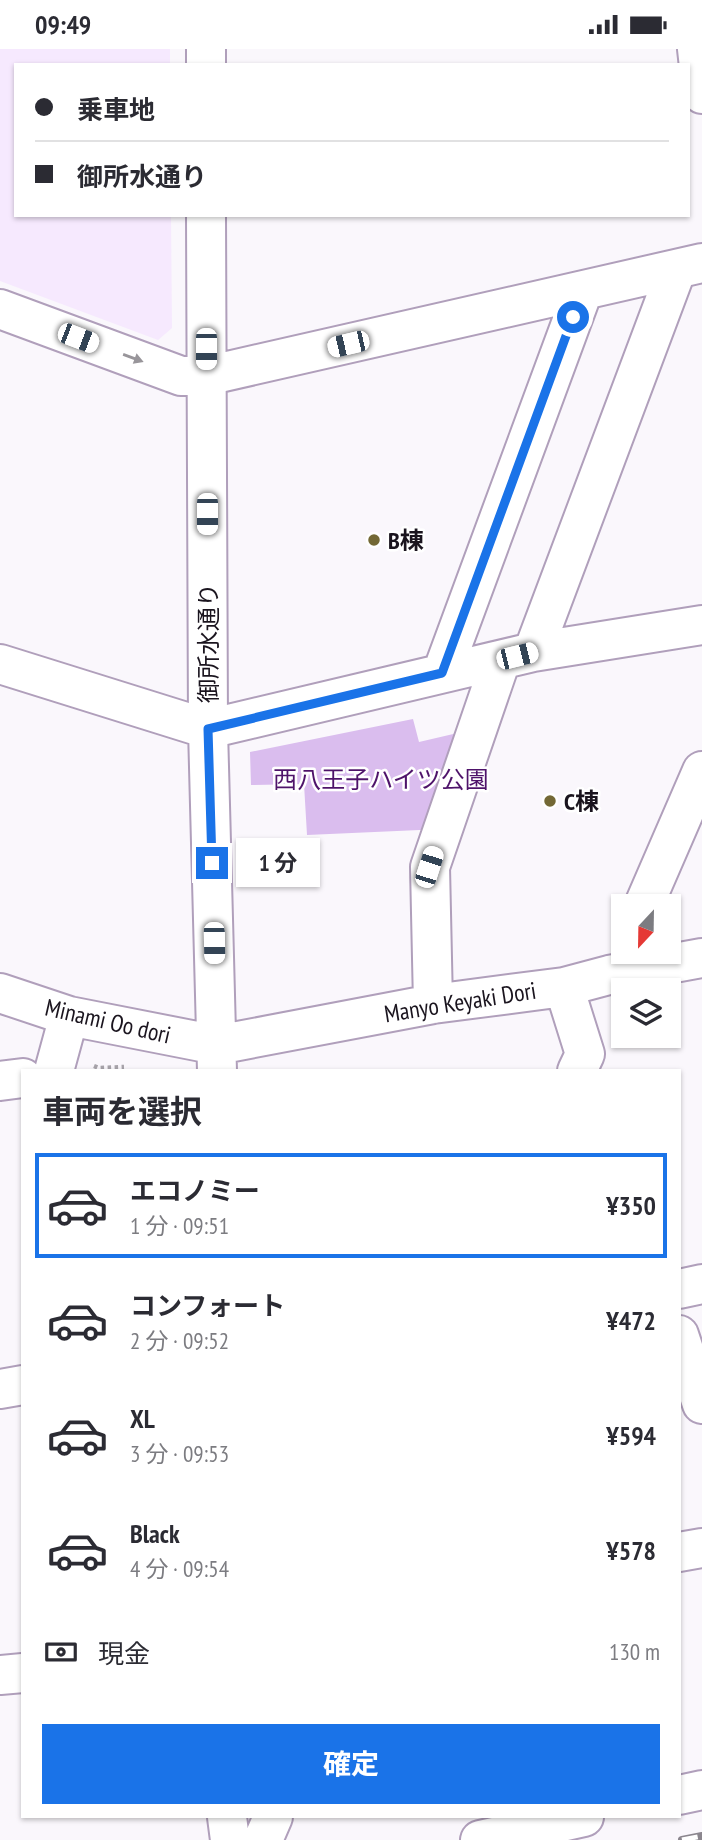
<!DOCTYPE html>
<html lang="ja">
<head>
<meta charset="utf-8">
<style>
	:root { --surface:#fff; --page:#f7f7f7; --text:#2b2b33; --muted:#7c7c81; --line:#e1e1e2; --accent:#1a73e8 }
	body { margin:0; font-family:"PT Sans Narrow","Noto Sans JP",sans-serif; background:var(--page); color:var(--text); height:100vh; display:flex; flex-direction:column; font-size:26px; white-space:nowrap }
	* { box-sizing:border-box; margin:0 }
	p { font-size:23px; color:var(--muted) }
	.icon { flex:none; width:38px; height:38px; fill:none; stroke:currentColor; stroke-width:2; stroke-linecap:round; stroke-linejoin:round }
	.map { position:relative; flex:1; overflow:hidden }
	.panel { position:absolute; left:21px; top:1020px; width:660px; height:749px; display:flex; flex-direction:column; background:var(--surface); border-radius:0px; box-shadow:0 2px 5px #0004 }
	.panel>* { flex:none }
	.top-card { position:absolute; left:14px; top:14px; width:676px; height:154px; border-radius:0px; box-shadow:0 2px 5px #0004; display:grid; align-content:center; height:154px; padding:0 21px; background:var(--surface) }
	.needle { width:46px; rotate:202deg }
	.controls { position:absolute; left:611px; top:845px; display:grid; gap:14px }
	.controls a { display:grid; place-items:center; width:70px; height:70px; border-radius:0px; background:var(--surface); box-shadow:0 2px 5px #0004; font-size:35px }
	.end { position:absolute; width:32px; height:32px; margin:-16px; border:9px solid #1a73e8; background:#fff; box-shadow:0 0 0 4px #fff }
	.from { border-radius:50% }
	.bubble { position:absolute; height:49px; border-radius:0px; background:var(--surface); box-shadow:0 2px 5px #0004; font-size:23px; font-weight:700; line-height:49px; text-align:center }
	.car { position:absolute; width:21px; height:42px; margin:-21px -10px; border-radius:9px; box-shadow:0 0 5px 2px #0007; background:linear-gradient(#fff 24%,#345 0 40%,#fff 0 76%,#345 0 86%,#fff 0) }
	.top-card b { display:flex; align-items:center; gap:24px; height:66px; font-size:26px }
	.top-card b+b { border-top:2px solid var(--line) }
	.top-card i { width:18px; height:18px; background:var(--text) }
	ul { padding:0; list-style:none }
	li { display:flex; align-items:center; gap:21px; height:105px; margin:0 14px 10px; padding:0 7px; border:4px solid transparent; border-radius:0px }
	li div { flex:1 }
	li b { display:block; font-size:26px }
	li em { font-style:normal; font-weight:700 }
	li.on { border-color:var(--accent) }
	li>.icon { width:63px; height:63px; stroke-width:1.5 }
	h2 { padding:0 21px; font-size:32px; line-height:84px }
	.pay { display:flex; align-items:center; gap:18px; height:77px; padding:0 21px; font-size:26px }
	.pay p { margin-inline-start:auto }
	.button { display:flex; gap:14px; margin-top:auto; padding:14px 21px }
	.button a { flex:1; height:80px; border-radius:0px; background:var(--accent); color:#fff; font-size:28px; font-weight:700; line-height:80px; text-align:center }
	.status { display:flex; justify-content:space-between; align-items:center; height:49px; padding:0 35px; background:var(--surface); direction:ltr }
	.status svg { height:19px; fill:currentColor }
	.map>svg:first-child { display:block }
</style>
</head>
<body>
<div class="status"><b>09:49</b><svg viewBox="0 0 49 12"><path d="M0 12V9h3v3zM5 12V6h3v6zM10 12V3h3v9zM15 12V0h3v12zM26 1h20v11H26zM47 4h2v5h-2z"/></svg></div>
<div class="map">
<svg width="702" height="1791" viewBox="0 0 702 1791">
	<rect width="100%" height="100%" fill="#faf7fc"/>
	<path fill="#f6e9fe" d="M0,0H170V16H16V166H171L172,279L158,291L0,232Z"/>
	<path fill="#dabdee" d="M413,670L419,693L479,679L442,780L307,786L304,735L251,736L250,703Z"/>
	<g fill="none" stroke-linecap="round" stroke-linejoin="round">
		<defs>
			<path id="minor" d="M206,0V16
				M697,0L702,45
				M206,166L208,680L217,1022
				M0,260L181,327H206L702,214
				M533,603L676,222
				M0,615L208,680L533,603L702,576
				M442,624L583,242
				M643,858L702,722
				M564,938L585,1005L577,1022
				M0,944L69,967L217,996L433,955L564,938L609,926L702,909
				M433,955L430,818L501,611
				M54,1022L69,967
				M0,1032L23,1029
				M679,1240L702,1235
				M679,1286L702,1355
				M0,1340L23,1336
				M679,1503L702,1499
				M0,1626L23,1624
				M679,1746L702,1741
				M227,1768L230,1791
				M263,1791L273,1768
				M480,1791L584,1768"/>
		</defs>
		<use href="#minor" stroke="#b09fbb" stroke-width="42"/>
		<path stroke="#a8a4ab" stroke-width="4.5" stroke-dasharray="3.5 3.5" stroke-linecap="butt" d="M94,1017L99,1019L124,1018"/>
		<use href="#minor" stroke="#fff" stroke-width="38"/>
		<defs>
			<path id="rail" d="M682,1791L702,1787"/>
		</defs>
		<use href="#rail" stroke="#8b868e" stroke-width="8"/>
		<use href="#rail" stroke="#fff" stroke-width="5" stroke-dasharray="16" stroke-linecap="butt"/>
	</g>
	<defs><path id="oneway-solid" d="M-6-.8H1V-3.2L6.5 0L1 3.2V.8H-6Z" transform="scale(1.75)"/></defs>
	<use fill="#98959a" href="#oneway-solid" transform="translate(133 309) rotate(20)"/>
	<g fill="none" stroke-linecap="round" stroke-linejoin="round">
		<path stroke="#1a73e8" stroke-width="9" d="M212,814L208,680L442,624L573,268"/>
	</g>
	<g fill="#736835" stroke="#fff" stroke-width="2.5">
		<circle cx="374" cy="491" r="7"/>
		<circle cx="550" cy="752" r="7"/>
	</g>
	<g text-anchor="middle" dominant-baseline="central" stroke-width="5" stroke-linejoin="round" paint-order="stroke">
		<g font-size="24" font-weight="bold" fill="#1a141e" stroke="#fff" text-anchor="start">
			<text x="388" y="491">B棟</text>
			<text x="564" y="752">C棟</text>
		</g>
		<g font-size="24" fill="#1a141e" stroke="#fff">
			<text transform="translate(208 594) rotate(-90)">御所水通り</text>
			<text transform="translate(460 953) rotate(-9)">Manyo Keyaki Dori</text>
			<text transform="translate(108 972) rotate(13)">Minami Oo dori</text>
		</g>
		<g font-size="24" fill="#4e136a" stroke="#fff">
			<text x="381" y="730">西八王子ハイツ公園</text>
		</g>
	</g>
</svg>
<div class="controls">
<a><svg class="needle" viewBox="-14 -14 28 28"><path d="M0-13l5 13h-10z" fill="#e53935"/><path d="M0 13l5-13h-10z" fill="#7c7c81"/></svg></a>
<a><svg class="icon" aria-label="layers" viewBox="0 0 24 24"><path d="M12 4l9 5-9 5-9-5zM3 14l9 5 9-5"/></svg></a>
</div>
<i class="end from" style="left:573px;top:268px"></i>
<i class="end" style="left:212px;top:814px"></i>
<div class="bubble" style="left:236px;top:789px;width:84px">1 分</div>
<i class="car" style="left:78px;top:289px;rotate:111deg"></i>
<i class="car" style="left:348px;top:295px;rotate:257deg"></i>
<i class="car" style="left:206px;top:300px;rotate:180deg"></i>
<i class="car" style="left:207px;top:465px;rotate:180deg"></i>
<i class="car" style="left:517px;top:607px;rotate:76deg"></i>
<i class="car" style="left:429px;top:818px;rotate:18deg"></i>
<i class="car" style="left:214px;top:894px;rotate:179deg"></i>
<div class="top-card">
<b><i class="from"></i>乗車地</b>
<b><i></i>御所水通り</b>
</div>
<section class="panel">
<h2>車両を選択</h2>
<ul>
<li class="on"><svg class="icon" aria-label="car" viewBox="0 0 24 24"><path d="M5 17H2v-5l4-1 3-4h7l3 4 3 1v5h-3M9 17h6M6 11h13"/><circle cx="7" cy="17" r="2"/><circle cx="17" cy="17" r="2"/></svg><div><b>エコノミー</b><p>1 分 · 09:51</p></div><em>¥350</em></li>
<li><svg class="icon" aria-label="car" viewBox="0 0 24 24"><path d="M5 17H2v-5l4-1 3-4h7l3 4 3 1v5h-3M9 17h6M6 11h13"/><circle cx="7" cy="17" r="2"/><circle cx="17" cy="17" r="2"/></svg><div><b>コンフォート</b><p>2 分 · 09:52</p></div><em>¥472</em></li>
<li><svg class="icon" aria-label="car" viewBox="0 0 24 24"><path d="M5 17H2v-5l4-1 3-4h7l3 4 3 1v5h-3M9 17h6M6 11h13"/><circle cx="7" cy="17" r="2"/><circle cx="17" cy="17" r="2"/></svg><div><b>XL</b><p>3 分 · 09:53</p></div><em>¥594</em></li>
<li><svg class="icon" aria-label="car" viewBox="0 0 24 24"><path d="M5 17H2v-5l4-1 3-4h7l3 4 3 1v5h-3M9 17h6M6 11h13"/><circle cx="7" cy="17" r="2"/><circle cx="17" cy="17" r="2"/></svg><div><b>Black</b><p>4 分 · 09:54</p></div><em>¥578</em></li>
</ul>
<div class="pay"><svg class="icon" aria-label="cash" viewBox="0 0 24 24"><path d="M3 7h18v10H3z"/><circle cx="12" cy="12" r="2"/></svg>現金<p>130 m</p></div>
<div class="button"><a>確定</a></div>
</section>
</div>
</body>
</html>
